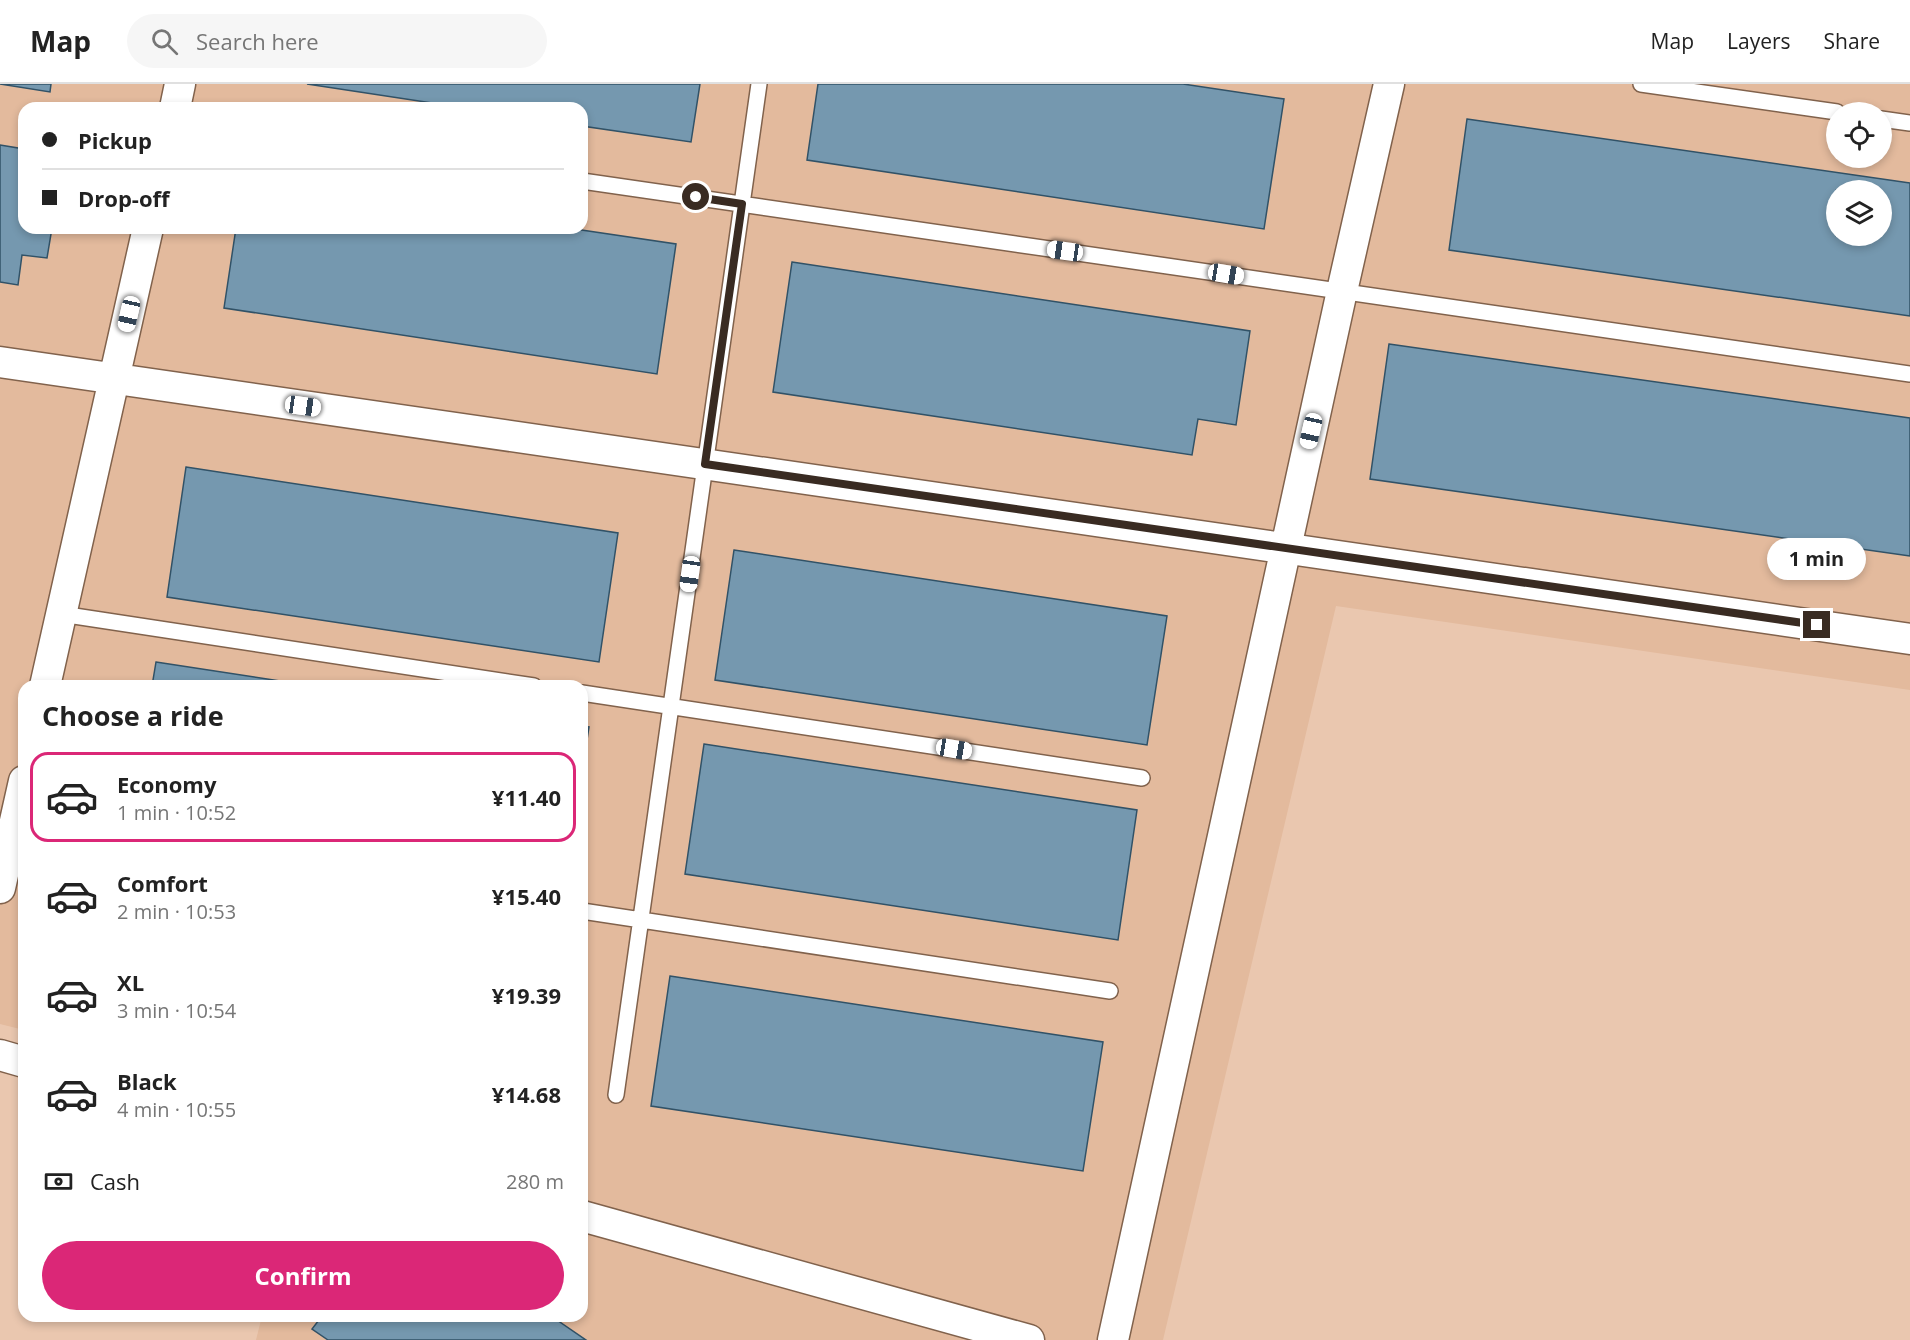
<!DOCTYPE html>
<html lang="en">
<head>
<meta charset="utf-8">
<style>
	:root { --surface:#fff; --page:#f6f6f6; --text:#222; --muted:#767676; --line:#e0e0e0; --accent:#db2777 }
	body { margin:0; font-family:"Open Sans",sans-serif; background:var(--page); color:var(--text); height:100vh; display:flex; flex-direction:column; font-size:22px; white-space:nowrap }
	* { box-sizing:border-box; margin:0 }
	p { font-size:20px; color:var(--muted) }
	.icon { flex:none; width:33px; height:33px; fill:none; stroke:currentColor; stroke-width:2; stroke-linecap:round; stroke-linejoin:round }
	.map { position:relative; flex:1; overflow:hidden }
	.side { position:absolute; left:18px; top:596px; width:570px; height:642px; display:flex; flex-direction:column; background:var(--surface); border-radius:18px; box-shadow:0 3px 9px #0003 }
	.side>* { flex:none }
	.hud { position:absolute; left:18px; top:18px; width:570px; height:132px; border-radius:18px; box-shadow:0 3px 9px #0003; display:grid; align-content:center; height:132px; padding:0 24px; background:var(--surface) }
	.controls { position:absolute; left:1826px; top:18px; display:grid; gap:12px }
	.controls a { display:grid; place-items:center; width:66px; height:66px; border-radius:50%; background:var(--surface); box-shadow:0 3px 9px #0003; font-size:30px }
	.end { position:absolute; width:27px; height:27px; margin:-14px; border:8px solid #392b22; background:#fff; box-shadow:0 0 0 3px #fff }
	.from { border-radius:50% }
	.bubble { position:absolute; height:42px; border-radius:21px; background:var(--surface); box-shadow:0 3px 9px #0003; font-size:20px; font-weight:700; line-height:42px; text-align:center }
	.car { position:absolute; width:18px; height:36px; margin:-18px -9px; border-radius:8px; box-shadow:0 0 4px 2px #0007; background:linear-gradient(#fff 24%,#345 0 40%,#fff 0 76%,#345 0 86%,#fff 0) }
	.hud b { display:flex; align-items:center; gap:21px; height:57px; font-size:22px }
	.hud b+b { border-top:2px solid var(--line) }
	.hud i { width:15px; height:15px; background:var(--text) }
	ul { padding:0; list-style:none }
	li { display:flex; align-items:center; gap:18px; height:90px; margin:0 12px 9px; padding:0 12px; border:3px solid transparent; border-radius:18px }
	li div { flex:1 }
	li b { display:block; font-size:22px }
	li em { font-style:normal; font-weight:700 }
	li.on { border-color:var(--accent) }
	li>.icon { width:54px; height:54px; stroke-width:1.5 }
	h2 { padding:0 24px; font-size:27px; line-height:72px }
	.pay { display:flex; align-items:center; gap:15px; height:66px; padding:0 24px; font-size:22px }
	.pay p { margin-inline-start:auto }
	.action { display:flex; gap:12px; margin-top:auto; padding:12px 24px }
	.action a { flex:1; height:69px; border-radius:36px; background:var(--accent); color:#fff; font-size:24px; font-weight:700; line-height:69px; text-align:center }
	header { display:flex; align-items:center; gap:36px; box-sizing:border-box; height:84px; padding:0 30px; background:var(--surface); border-bottom:2px solid var(--line) }
	header strong { font-size:28px }
	nav { display:flex; gap:33px; margin-inline-start:auto; font-size:21px }
	.search { width:420px; height:54px; background:var(--page); display:flex; align-items:center; gap:15px; box-sizing:border-box; padding:0 21px; border-radius:33px; color:var(--muted); font-size:22px }
	.map>svg:first-child { display:block }
</style>
</head>
<body>
<header>
<strong>Map</strong>
<div class="search"><svg class="icon" aria-label="search" viewBox="0 0 24 24"><circle cx="10" cy="10" r="6"/><path d="M15 15l6 6"/></svg>Search here</div>
<nav><a>Map</a><a>Layers</a><a>Share</a></nav>
</header>
<div class="map">
<svg width="1910" height="1256" viewBox="0 0 1910 1256">
	<rect width="100%" height="100%" fill="#eac7af"/>
	<path fill="#e3ba9d" fill-rule="evenodd" d="M0,0H1910V606L1336,522L1163,1256H256L262,1232H582V602H24V946L0,940ZM24,24H582V144H24ZM1836,28H1881V74H1836ZM1836,106H1881V152H1836Z"/>
	<path fill="#7598af" stroke="#315267" stroke-width="1.5" fill-rule="evenodd" d="M0,0H51L50,8Z
		M307,0H700L691,58L582,42V24H465Z
		M818,0H1183L1284,15L1264,145L807,76Z
		M1467,35L1910,99V232L1449,166ZM1836,106H1881V152H1836Z
		M0,61L24,65V144H52L47,174L22,171L18,201L0,198Z
		M236,144H568L676,160L657,290L224,224Z
		M792,178L1250,247L1236,341L1198,335L1192,371L773,308Z
		M1389,260L1910,334V472L1370,395Z
		M186,383L618,449L599,578L167,513Z
		M734,466L1167,532L1147,661L715,596Z
		M156,578L313,602H152Z
		M582,642L589,643L582,688Z
		M704,660L1137,726L1118,856L685,790Z
		M670,892L1103,958L1083,1087L651,1022Z
		M322,1232H551L586,1256H328L312,1245Z"/>
	<g fill="none" stroke-linecap="round" stroke-linejoin="round">
		<defs>
			<path id="service" d="M1641,0L1837,28
				M1881,35L1910,39
				M582,97L1910,290
				M61,530L534,602
				M582,609L1142,694
				M582,827L1110,907
				M616,1011L759,0"/>
			<path id="minor" d="M175,24L180,0
				M0,278L1910,555
				M45,602L148,144
				M0,804L24,697
				M0,971L24,978
				M582,1132L1029,1256
				M1113,1256L1342,207L1389,0"/>
		</defs>
		<use href="#service" stroke="#81624c" stroke-width="18"/>
		<use href="#minor" stroke="#81624c" stroke-width="33"/>
		<use href="#service" stroke="#fff" stroke-width="15"/>
		<use href="#minor" stroke="#fff" stroke-width="30"/>
	</g>
	<g fill="none" stroke-linecap="round" stroke-linejoin="round">
		<path stroke="#392b22" stroke-width="8" d="M696,113L742,120L705,380L1817,541"/>
	</g>
</svg>
<div class="controls">
<a><svg class="icon" aria-label="locate" viewBox="0 0 24 24"><circle cx="12" cy="12" r="6"/><path d="M12 2v4M12 18v4M2 12h4M18 12h4"/></svg></a>
<a><svg class="icon" aria-label="layers" viewBox="0 0 24 24"><path d="M12 4l9 5-9 5-9-5zM3 14l9 5 9-5"/></svg></a>
</div>
<i class="end from" style="left:696px;top:113px"></i>
<i class="end" style="left:1817px;top:541px"></i>
<div class="bubble" style="left:1767px;top:454px;width:99px">1 min</div>
<i class="car" style="left:1065px;top:167px;rotate:278deg"></i>
<i class="car" style="left:1226px;top:190px;rotate:99deg"></i>
<i class="car" style="left:129px;top:230px;rotate:193deg"></i>
<i class="car" style="left:303px;top:322px;rotate:98deg"></i>
<i class="car" style="left:1311px;top:347px;rotate:193deg"></i>
<i class="car" style="left:690px;top:490px;rotate:188deg"></i>
<i class="car" style="left:954px;top:665px;rotate:99deg"></i>
<div class="hud">
<b><i class="from"></i>Pickup</b>
<b><i></i>Drop-off</b>
</div>
<section class="side">
<h2>Choose a ride</h2>
<ul>
<li class="on"><svg class="icon" aria-label="car" viewBox="0 0 24 24"><path d="M5 17H2v-5l4-1 3-4h7l3 4 3 1v5h-3M9 17h6M6 11h13"/><circle cx="7" cy="17" r="2"/><circle cx="17" cy="17" r="2"/></svg><div><b>Economy</b><p>1 min · 10:52</p></div><em>¥11.40</em></li>
<li><svg class="icon" aria-label="car" viewBox="0 0 24 24"><path d="M5 17H2v-5l4-1 3-4h7l3 4 3 1v5h-3M9 17h6M6 11h13"/><circle cx="7" cy="17" r="2"/><circle cx="17" cy="17" r="2"/></svg><div><b>Comfort</b><p>2 min · 10:53</p></div><em>¥15.40</em></li>
<li><svg class="icon" aria-label="car" viewBox="0 0 24 24"><path d="M5 17H2v-5l4-1 3-4h7l3 4 3 1v5h-3M9 17h6M6 11h13"/><circle cx="7" cy="17" r="2"/><circle cx="17" cy="17" r="2"/></svg><div><b>XL</b><p>3 min · 10:54</p></div><em>¥19.39</em></li>
<li><svg class="icon" aria-label="car" viewBox="0 0 24 24"><path d="M5 17H2v-5l4-1 3-4h7l3 4 3 1v5h-3M9 17h6M6 11h13"/><circle cx="7" cy="17" r="2"/><circle cx="17" cy="17" r="2"/></svg><div><b>Black</b><p>4 min · 10:55</p></div><em>¥14.68</em></li>
</ul>
<div class="pay"><svg class="icon" aria-label="cash" viewBox="0 0 24 24"><path d="M3 7h18v10H3z"/><circle cx="12" cy="12" r="2"/></svg>Cash<p>280 m</p></div>
<div class="action"><a>Confirm</a></div>
</section>
</div>
</body>
</html>
